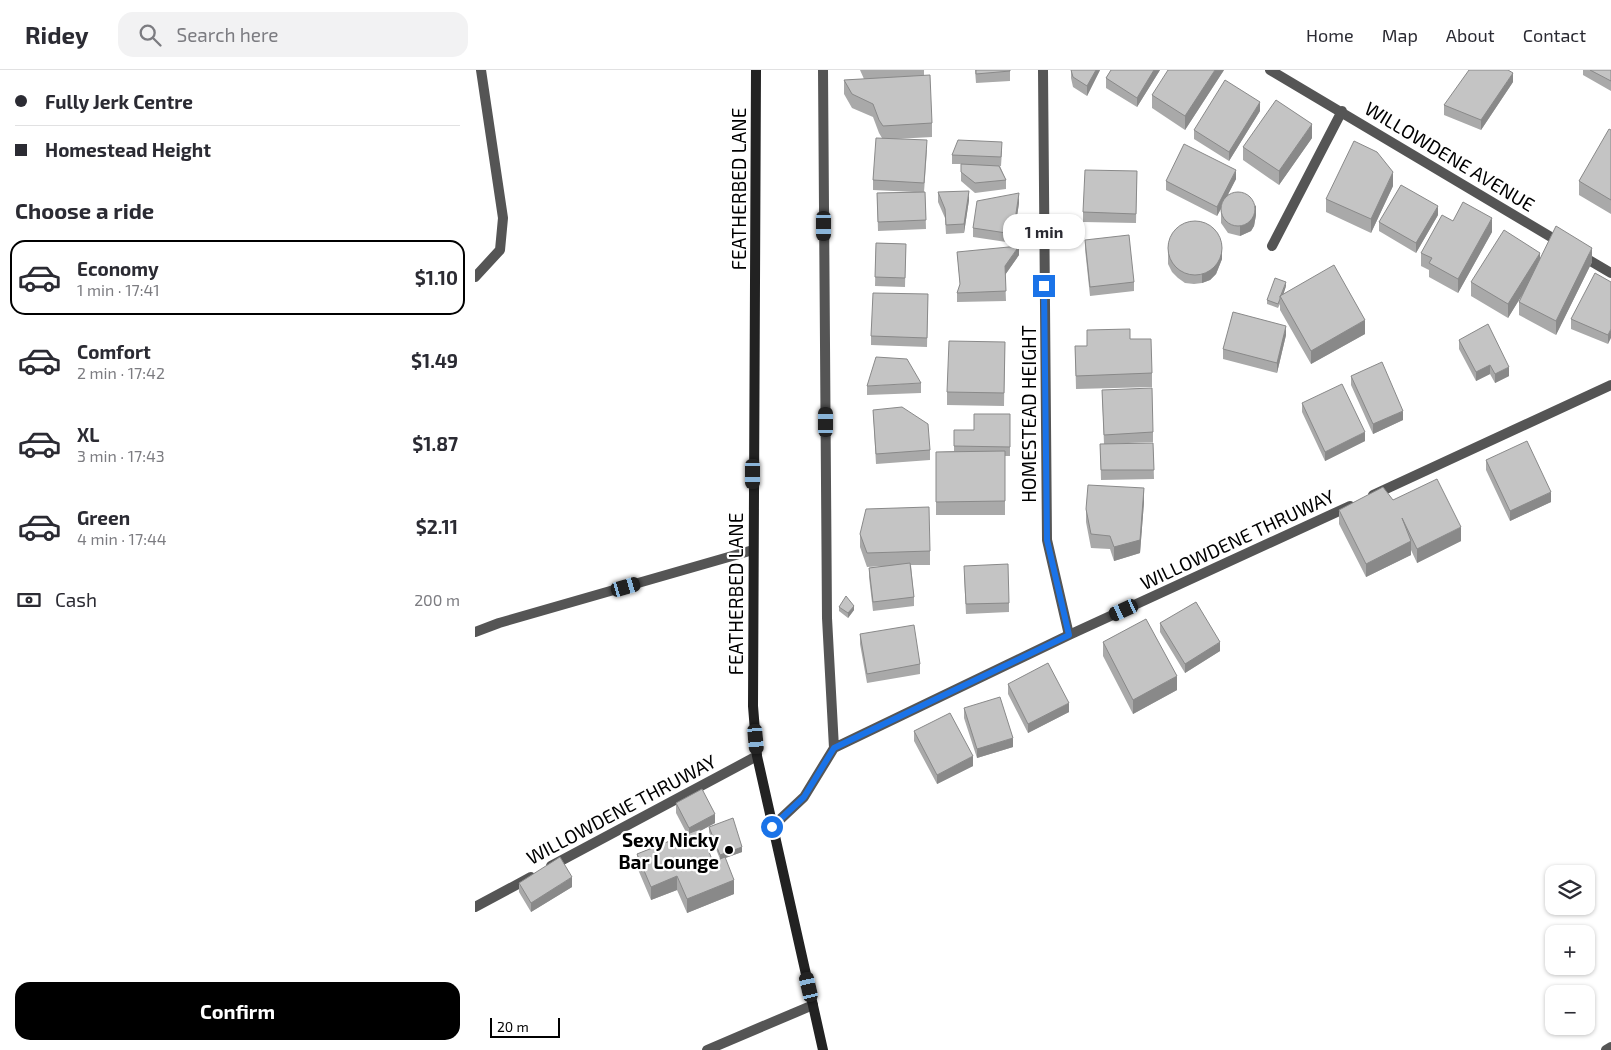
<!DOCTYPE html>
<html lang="en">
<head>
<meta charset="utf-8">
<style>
	:root { --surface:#fff; --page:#f2f2f3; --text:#2b2b33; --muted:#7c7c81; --line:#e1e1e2; --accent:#000 }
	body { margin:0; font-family:"Exo 2",sans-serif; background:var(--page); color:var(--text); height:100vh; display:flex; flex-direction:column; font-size:19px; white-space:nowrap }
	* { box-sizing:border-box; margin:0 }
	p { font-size:16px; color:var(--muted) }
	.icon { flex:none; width:28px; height:28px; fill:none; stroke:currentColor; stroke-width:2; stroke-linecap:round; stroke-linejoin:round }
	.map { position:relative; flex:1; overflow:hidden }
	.side { display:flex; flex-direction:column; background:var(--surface); width:475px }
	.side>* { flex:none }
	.top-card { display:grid; align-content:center; height:110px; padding:0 15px; background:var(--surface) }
	.buttons { position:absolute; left:1070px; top:795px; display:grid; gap:10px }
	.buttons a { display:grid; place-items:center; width:50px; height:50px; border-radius:10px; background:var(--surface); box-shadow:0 1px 4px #0004; font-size:25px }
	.scale { position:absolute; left:15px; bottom:12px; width:70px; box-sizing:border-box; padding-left:5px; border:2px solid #000; border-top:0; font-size:14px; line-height:18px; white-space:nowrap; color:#000; -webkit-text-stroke:4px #fff; paint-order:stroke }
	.end { position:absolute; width:22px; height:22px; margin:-11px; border:6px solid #1a73e8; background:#fff; box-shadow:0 0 0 2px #fff }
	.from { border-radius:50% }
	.bubble { position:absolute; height:35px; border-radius:15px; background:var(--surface); box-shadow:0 1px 4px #0004; font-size:16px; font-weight:700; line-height:35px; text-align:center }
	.car { position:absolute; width:15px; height:30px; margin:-15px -8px; border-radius:6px; box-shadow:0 0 4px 1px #0007; background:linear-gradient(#222 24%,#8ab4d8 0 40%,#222 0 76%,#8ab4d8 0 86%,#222 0) }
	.top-card b { display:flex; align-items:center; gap:18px; height:48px; font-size:19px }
	.top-card b+b { border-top:1px solid var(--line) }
	.top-card i { width:12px; height:12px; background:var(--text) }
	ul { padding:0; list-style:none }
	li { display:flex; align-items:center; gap:15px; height:75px; margin:0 10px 8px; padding:0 5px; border:2px solid transparent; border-radius:15px }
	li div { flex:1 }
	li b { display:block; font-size:19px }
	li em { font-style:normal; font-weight:700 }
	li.active { border-color:var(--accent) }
	li>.icon { width:45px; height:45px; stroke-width:1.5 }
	h2 { padding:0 15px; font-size:22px; line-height:60px }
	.pay { display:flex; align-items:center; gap:12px; height:55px; padding:0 15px; font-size:19px }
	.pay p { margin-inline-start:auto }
	.primary-button { display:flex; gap:10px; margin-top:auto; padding:10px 15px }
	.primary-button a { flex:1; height:58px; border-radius:15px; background:var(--accent); color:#fff; font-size:20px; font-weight:700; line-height:58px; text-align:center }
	header { display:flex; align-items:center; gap:30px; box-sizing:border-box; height:70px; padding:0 25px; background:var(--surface); border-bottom:1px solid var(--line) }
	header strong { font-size:24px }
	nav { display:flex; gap:28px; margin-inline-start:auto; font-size:18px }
	.search { width:350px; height:45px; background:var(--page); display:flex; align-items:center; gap:12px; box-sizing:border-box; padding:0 18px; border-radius:15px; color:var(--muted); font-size:19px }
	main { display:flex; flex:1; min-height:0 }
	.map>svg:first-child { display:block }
</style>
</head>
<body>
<header>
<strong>Ridey</strong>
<div class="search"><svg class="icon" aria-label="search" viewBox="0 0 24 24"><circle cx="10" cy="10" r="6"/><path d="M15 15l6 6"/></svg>Search here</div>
<nav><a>Home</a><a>Map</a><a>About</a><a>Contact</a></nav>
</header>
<main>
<section class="side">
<div class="top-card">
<b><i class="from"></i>Fully Jerk Centre</b>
<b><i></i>Homestead Height</b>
</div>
<h2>Choose a ride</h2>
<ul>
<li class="active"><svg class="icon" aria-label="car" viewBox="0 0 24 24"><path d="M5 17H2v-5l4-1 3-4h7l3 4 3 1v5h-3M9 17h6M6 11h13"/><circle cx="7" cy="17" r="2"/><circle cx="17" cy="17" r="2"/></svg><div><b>Economy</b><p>1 min · 17:41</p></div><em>$1.10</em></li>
<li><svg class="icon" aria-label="car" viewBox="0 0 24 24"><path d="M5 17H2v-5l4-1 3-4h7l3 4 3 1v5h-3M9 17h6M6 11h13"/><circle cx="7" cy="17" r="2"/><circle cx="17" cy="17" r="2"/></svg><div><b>Comfort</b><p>2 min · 17:42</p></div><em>$1.49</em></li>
<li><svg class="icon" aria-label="car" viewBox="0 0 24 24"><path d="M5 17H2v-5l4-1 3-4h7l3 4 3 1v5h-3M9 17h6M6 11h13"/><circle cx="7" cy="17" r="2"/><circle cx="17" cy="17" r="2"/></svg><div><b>XL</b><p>3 min · 17:43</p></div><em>$1.87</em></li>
<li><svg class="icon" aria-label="car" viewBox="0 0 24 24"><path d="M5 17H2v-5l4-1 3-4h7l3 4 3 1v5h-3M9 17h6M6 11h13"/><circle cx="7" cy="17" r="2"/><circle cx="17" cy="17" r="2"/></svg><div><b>Green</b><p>4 min · 17:44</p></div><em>$2.11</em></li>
</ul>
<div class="pay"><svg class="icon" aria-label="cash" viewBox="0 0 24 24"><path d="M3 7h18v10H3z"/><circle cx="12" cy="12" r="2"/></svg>Cash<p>200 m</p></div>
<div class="primary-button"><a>Confirm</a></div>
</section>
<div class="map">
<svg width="1136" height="980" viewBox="0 0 1136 980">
	<rect width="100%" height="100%" fill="#fff"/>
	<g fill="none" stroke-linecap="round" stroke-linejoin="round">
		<path stroke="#555" stroke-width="10" d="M0,207L25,180L28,148L6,0
			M0,562L24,553L278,480"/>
		<path stroke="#555" stroke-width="10" d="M348,0L352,548L359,678
			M568,0L572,470L594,565
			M795,0L1086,173
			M797,176L867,41
			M1107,186L1136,203
			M898,425L1136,315
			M297,757L329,727L359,678L594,565L875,436
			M76,796L282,686
			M0,837L56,807
			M232,980L338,935
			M1131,980L1136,977"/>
		<path stroke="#222" stroke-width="10" d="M281,0L278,636L282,686L348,980"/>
	</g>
	<path fill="#a9a9a9" d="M385,0H449V6L457,53V67L420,69L452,80L449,122H450L451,159L403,161L402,123L439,122L398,120V110L407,68L404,63L398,47L377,38L369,24V10L389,9Z
		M500,0H535V11L501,13Z
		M596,0H625L612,26L598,17L596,8Z
		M636,0H685L662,37L631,18V8Z
		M749,0L710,60L677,38V25Z
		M1108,0H1136V21L1108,5Z
		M1038,12L1006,60L969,45V35Z
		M785,41L754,91L719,69V60Z
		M1136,60V144L1104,125V111Z
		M837,68L804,115L768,90V77Z
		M527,81L526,96H525L531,110V119L500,123L486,111V94H477V85Z
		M662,101L661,153L608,152V142Z
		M761,109L753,124L781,145L779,156L776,161L765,166L753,163L746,153V139L742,146L691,120V111Z
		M918,116L896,163L851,142V129Z
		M463,122L494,130L489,163L471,164L470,148L463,132Z
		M544,133L538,173L498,167V158Z
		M963,145L941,183L904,161V152Z
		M978,151L1017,162L983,223L954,207V200L946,196V183Z
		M610,170L659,212V221L615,226L610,179Z
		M401,173L431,174L430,217L400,216Z
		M693,175L747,189L741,204L735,210L727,213L719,214L710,213L703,208L697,202L693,194Z
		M482,182L544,185L530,205L531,231L482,232V223L485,215Z
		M1065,188L1117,192L1081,265L1044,245V232L1048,223L1033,248L996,226V212Z
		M1136,212L1133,274L1096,259V249Z
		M811,216L808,224L890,264L836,294L805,240V234L803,238L792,234V230Z
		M453,224L452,277L396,275V266Z
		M612,260L655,269L677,303V317L601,319L600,276H612Z
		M811,265L802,303L748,289V279Z
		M984,270L1034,306L1020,313L1015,304L1001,311L984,279Z
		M530,272L529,336L472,335V322Z
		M876,306L928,350L898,364L876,315Z
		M446,313V323L392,325V316Z
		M627,320L678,362V372L629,374Z
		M827,333L890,371L850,391L827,342Z
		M398,340L455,380V390L401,394Z
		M535,344V386H530V445H461V382L479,381V360H499Z
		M678,373L679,409L626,410L625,374Z
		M1011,390L1076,432L1035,451L1011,400Z
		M918,430L986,471L942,493L936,480V485L891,507L864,454V440Z
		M669,432L665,483L639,491L635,479L616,478L611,452V439Z
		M385,464L455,481V495H436L439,527V536L398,541L394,507V498L410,496L392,497L385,477Z
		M489,505L534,533V542L491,544Z
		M364,537L379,540L373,548L364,541Z
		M685,553L745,581L710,603L685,562Z
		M385,564L445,594V604L392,613L385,574Z
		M628,572L702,620L658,644L628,586Z
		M533,614L594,642L553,663L533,624Z
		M489,638L538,677L502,688L489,648Z
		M439,661L498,696L462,714L439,671Z
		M201,733L240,753L225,761L238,792L245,789L234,762V757L267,782L250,788L259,824L212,843L202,820L176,830L162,797V784L212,764L201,743Z
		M44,813L97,817L56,842L44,822Z"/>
	<path fill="#898989" d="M621,0H625L612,26V16Z
		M679,0H685L662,37V28Z
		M740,0H749L710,60V46Z
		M1038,3V12L1006,60V50Z
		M785,32V41L754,91V82Z
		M837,54V68L804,115V101Z
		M761,100V109L742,146V137Z
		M918,102V116L896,163V149Z
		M494,121V130L489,163V154Z
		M544,123V133L538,173V164Z
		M781,135V145L779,156L776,161L765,166V156Z
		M963,136V145L941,183V173Z
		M1017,148V162L983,223V209Z
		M544,176V185L530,205V196Z
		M1117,178V192L1081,265V251Z
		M747,180V189L741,204L735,210L727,213V204Z
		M1065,183V196L1033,248V234Z
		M811,212V216L807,229L806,227Z
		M890,250V264L836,294V281Z
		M811,256V265L802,303V293Z
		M1136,259V268L1133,274V265Z
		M1015,295V304L1001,311V302Z
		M1034,297V306L1020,313V304Z
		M928,341V350L898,364V354Z
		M890,362V371L850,391V382Z
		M669,418V432L665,483L639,491V477Z
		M1076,422V432L1035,451V441Z
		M986,457V471L942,493V479Z
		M936,471V485L891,507V494Z
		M379,536V540L373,548V543Z
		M745,572V581L710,603V594Z
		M702,606V620L658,644V630Z
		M594,633V642L553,663V654Z
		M538,668V677L502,688V679Z
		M498,686V696L462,714V705Z
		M240,744V753L214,767V758Z
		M267,777V782L245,790V785Z
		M202,806V820L176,830V817Z
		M97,807V817L56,842V833Z
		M259,810V824L212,843V829Z"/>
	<path fill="#c4c4c4" stroke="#898989" d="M501,0H535V1L501,4Z
		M596,0H621L612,16L598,7Z
		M636,0H679L662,28L631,8Z
		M693,0H740L710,46L677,25Z
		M994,0H1033L1038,3L1006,50L969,35Z
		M1115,0H1136V11Z
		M455,5L457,53L408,56L404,50L398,34L377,24L369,10Z
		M750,10L785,32L754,82L719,60Z
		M801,30L837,54L804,101L768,77Z
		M1134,59L1136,60V130L1104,111Z
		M401,68L452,70L449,113L398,110Z
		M483,70L527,72L526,87L477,85Z
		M879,71L902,82L918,102L896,149L851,129Z
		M709,74L761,100L742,137L691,111Z
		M486,94L524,96L531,110L500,113L486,102Z
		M610,100L662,101L661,144L608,142Z
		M926,115L963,136L941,173L904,152Z
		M494,121L489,154L471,155L470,139L463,122Z
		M746 139a17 17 0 1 1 34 0a17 17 0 1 1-34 0Z
		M450,122L451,150L403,152L402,123Z
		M544,123L538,164L498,158L502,131Z
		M988,132L1017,148L983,209L954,193L957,188L946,183L967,145L978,151Z
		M693 178a27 27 0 1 1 54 0a27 27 0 1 1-54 0Z
		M1081,156L1117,178L1081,251L1044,232Z
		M1029,160L1065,183L1033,234L996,212Z
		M654,165L659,212L615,217L610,170Z
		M401,173L431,174L430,208L400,207Z
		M544,176L530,196L531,221L482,223L485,214L482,182Z
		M859,195L890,250L836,281L805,226Z
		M1120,203L1136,212V259L1133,265L1096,249Z
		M800,208L811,212L806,225L805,226V229L803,234L792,230Z
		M398,223L453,224L452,268L396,266Z
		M758,242L811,256L802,293L748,279Z
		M1013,254L1034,297L1020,304L1015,295L1001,302L984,270Z
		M655,259V269H676L677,303L601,306L600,276H612V260Z
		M474,271L530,272L529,323L472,322Z
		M401,287L432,289L446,313L392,316Z
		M907,292L928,341L898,354L876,306Z
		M867,314L890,362L850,382L827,333Z
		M677,318L678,362L629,365L627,320Z
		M427,337L453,354L455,380L401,384L398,340Z
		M499,344H535V377L479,376V360H499Z
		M1052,371L1076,422L1035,441L1011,390Z
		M678,373L679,400H626L625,374Z
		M530,381V431L461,432V382Z
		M962,409L986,457L942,479L927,448L936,471L891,494L864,440L908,417L918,430Z
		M613,415L669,418L665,470L639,477L635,466L616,464L611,439Z
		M454,437L455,481L392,483L385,464L391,439Z
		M435,493L439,527L398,532L394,498Z
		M533,494L534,533L491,534L489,496Z
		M371,526L379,536L373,543L364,537Z
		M721,532L745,572L710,594L685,553Z
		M671,549L702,606L658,630L628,572Z
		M439,555L445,594L392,604L385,564Z
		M573,593L594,633L553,654L533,614Z
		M525,627L538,668L502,679L489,638Z
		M475,643L498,686L462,705L439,661Z
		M227,719L240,744L214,758L201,733Z
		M258,748L267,777L245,785L234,757Z
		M225,759L238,792L250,787L259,810L212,829L202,806L176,817L162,784Z
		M85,787L97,807L56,833L44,813Z"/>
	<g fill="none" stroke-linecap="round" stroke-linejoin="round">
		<path stroke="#1a73e8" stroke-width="6" d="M297,757L329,727L359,678L594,565L572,470L569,216"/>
	</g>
	<circle fill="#000" stroke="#fff" stroke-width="2" cx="254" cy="780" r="5"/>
	<g text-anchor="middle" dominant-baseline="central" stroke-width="4.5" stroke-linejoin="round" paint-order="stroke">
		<g font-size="19" fill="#000" stroke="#fff">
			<text transform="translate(975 86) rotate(31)">WILLOWDENE AVENUE</text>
			<text transform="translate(263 119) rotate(-90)">FEATHERBED LANE</text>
			<text transform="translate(553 344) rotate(-90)">HOMESTEAD HEIGHT</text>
			<text transform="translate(762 469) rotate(-25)">WILLOWDENE THRUWAY</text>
			<text transform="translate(260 524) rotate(-90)">FEATHERBED LANE</text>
			<text transform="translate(146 739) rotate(-28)">WILLOWDENE THRUWAY</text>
		</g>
		<g font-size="19" font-weight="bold" fill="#000" stroke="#fff" text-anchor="end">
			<text x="244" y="769">Sexy Nicky<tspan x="244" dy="22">Bar Lounge</tspan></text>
		</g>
	</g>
</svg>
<div class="buttons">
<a><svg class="icon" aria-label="layers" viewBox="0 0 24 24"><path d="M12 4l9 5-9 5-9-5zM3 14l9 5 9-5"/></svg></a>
<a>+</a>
<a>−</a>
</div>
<div class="scale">20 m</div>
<i class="end from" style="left:297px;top:757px"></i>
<i class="end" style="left:569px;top:216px"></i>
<div class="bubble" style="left:528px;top:144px;width:82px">1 min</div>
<i class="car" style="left:349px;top:156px;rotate:180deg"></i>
<i class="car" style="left:351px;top:352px;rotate:0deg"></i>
<i class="car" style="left:278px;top:404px;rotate:180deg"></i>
<i class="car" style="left:151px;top:517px;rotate:74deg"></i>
<i class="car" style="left:649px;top:540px;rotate:245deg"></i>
<i class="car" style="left:281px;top:669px;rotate:175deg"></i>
<i class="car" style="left:334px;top:917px;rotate:347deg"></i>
</div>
</main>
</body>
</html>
